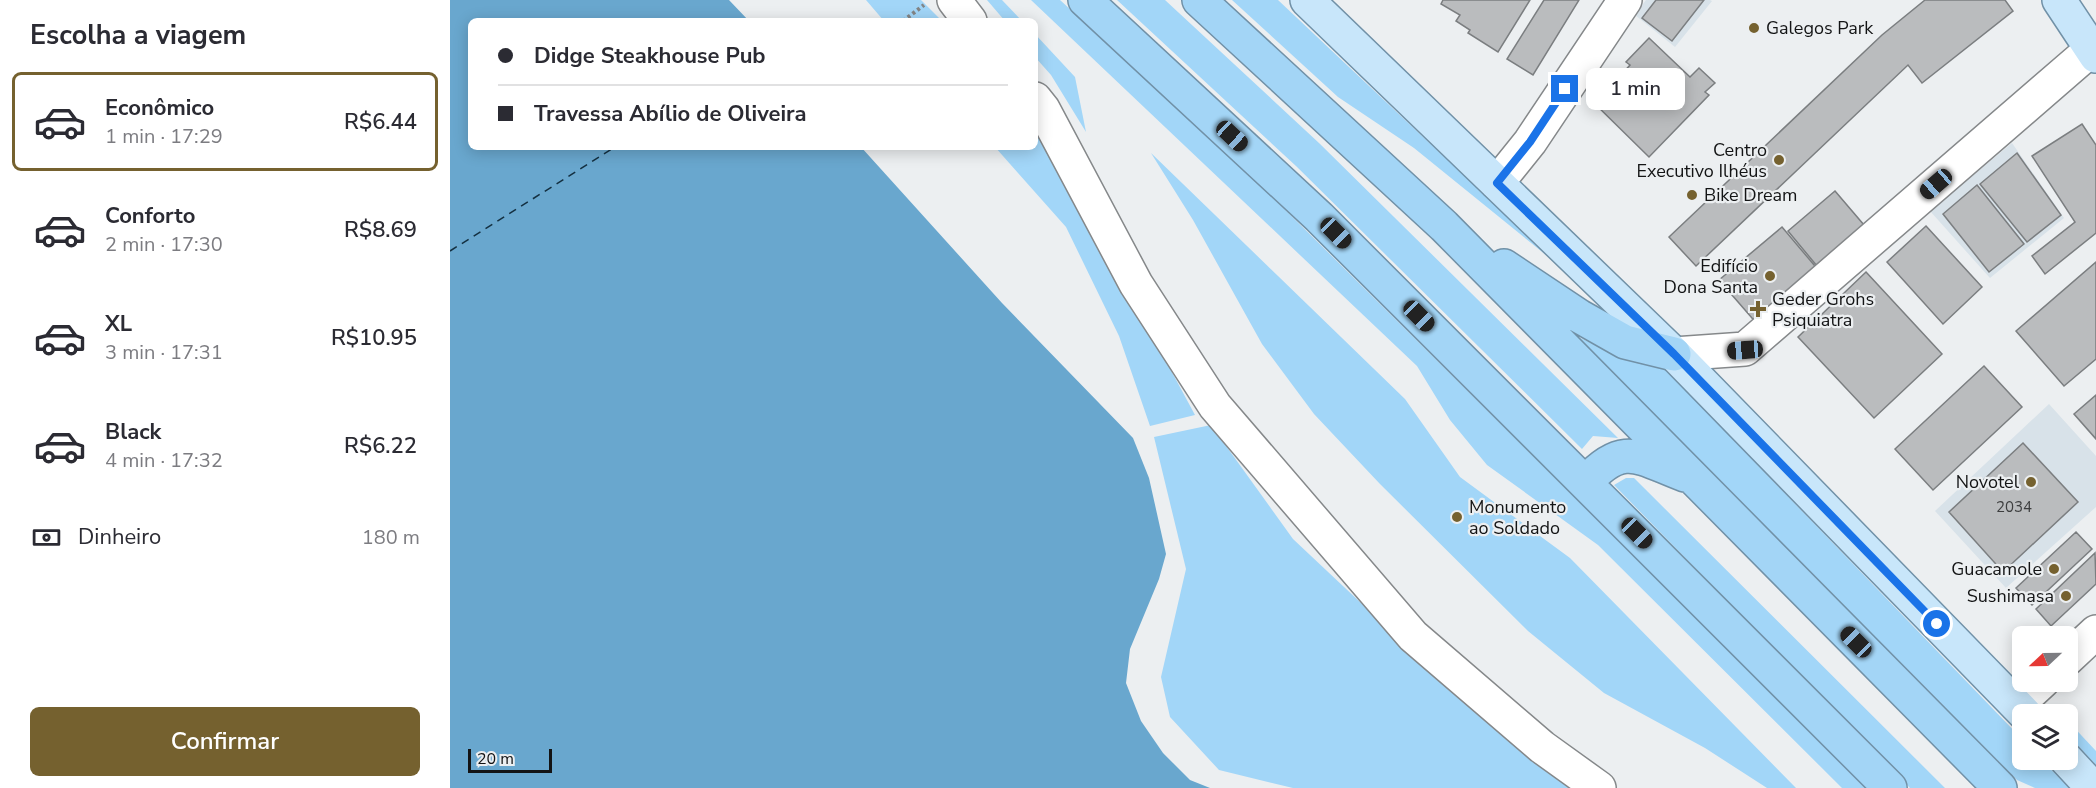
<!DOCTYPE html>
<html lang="pt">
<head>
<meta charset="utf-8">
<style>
	:root { --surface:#fff; --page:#f7f7f7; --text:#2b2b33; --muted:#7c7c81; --line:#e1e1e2; --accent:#75612f }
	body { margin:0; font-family:"Nunito Sans",sans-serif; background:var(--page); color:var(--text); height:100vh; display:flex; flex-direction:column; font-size:22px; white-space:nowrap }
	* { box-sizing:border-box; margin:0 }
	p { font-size:20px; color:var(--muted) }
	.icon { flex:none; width:33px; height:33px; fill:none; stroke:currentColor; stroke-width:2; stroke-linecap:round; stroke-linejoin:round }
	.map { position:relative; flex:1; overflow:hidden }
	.details { display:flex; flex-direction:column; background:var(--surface); width:450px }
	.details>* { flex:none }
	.hud { position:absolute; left:18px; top:18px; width:570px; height:132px; border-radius:9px; box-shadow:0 3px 15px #0003; display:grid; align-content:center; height:132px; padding:0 30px; background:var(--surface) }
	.needle { width:39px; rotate:248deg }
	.tools { position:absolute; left:1562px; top:626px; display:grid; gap:12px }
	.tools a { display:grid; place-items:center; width:66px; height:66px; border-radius:9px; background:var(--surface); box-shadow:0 3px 15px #0003; font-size:30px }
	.scale { position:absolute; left:18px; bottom:15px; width:84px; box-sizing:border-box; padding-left:6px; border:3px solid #131415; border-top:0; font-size:16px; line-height:21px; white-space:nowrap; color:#131415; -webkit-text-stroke:4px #eceff1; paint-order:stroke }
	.end { position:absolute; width:27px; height:27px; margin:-14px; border:8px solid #1a73e8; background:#fff; box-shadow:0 0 0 3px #fff }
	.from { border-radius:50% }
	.bubble { position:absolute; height:42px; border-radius:9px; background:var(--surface); box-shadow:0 3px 15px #0003; font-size:20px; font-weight:600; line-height:42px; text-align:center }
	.car { position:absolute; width:18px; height:36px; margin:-18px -9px; border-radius:8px; box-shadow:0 0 4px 2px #0007; background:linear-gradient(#222 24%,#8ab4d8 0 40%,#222 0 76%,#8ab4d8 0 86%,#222 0) }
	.hud b { display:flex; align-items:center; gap:21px; height:57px; font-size:22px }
	.hud b+b { border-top:2px solid var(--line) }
	.hud i { width:15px; height:15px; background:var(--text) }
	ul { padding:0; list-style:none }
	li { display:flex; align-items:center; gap:18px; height:99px; margin:0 12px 9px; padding:0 18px; border:3px solid transparent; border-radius:9px }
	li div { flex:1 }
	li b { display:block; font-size:22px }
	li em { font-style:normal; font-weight:600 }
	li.on { border-color:var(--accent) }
	li>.icon { width:54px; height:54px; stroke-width:1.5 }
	h2 { padding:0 30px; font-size:27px; line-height:72px }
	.pay { display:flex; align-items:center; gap:15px; height:66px; padding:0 30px; font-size:22px }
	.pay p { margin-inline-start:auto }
	.primary-button { display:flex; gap:12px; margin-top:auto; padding:12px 30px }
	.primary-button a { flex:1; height:69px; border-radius:9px; background:var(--accent); color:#fff; font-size:24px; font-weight:600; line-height:69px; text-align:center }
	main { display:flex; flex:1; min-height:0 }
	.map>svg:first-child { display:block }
</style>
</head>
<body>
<main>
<section class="details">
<h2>Escolha a viagem</h2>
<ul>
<li class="on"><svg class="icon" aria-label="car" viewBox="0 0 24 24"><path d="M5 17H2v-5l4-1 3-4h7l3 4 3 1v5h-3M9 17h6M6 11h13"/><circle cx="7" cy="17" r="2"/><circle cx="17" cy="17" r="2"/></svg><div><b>Econômico</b><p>1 min · 17:29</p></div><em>R$6.44</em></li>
<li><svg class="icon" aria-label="car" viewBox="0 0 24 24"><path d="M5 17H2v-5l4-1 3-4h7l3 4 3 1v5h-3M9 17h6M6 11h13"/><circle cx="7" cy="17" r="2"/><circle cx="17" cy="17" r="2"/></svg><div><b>Conforto</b><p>2 min · 17:30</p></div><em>R$8.69</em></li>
<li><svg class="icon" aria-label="car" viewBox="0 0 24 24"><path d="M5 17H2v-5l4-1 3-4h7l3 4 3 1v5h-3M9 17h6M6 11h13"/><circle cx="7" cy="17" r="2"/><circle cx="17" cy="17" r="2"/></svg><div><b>XL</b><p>3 min · 17:31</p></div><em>R$10.95</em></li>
<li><svg class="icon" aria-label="car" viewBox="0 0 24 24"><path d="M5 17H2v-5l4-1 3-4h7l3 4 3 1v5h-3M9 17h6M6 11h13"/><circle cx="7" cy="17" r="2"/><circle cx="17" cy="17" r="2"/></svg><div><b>Black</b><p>4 min · 17:32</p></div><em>R$6.22</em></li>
</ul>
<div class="pay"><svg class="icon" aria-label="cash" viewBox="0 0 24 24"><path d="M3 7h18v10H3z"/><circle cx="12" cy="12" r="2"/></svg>Dinheiro<p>180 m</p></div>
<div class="primary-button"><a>Confirmar</a></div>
</section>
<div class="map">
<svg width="1646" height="788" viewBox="0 0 1646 788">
	<rect width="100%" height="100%" fill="#eceff1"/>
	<path fill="#d8e2e9" d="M1196,0H1260L1262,1L1225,47L1185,15Z
		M1562,143L1614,218L1540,278L1480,211Z
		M1599,404L1646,456V507L1556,588L1485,511Z"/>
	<path fill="#a2d6f8" d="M416,0H471L492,21H434Z
		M537,0H552L572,21H555Z
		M581,0H610L784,159L1418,788H1392L1148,545L1037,465L1000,420L967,366Z
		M667,0H715L869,143L1168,438L1143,436L1132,449L846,166Z
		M782,0H828L1112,268L964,148L888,97Z
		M585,34L625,77L636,132L601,75L585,57Z
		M585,128L604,160L612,182L682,298L745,415L700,426L669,336L616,227L545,147H585Z
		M701,153L955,399L1010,477L1120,558L1346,788H1317L1255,748L1154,693L1078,631L930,484L864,414L812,344L743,220Z
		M1128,337L1177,359L1215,369L1572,739V759H1591L1619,788H1585L1567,780Z
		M761,425L843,539L1045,729L1124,788H843L769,770L720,717L711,677L736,569L704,437Z
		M1176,478H1184L1495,788H1460L1164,485Z
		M1617,720L1646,751V765L1617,734Z"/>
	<path fill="#69a7ce" d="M0,0H279L299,21H21V147H411L552,303L683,438L699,478L716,554L709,579L680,649L676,683L691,721L713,753L740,780L760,788H0Z"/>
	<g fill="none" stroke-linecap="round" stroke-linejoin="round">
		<path stroke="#143041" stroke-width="1.5" stroke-dasharray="8 6" stroke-linecap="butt" d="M0,251L165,147"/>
	</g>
	<path fill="#babcbe" stroke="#7b7e80" stroke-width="1.5" d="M993,0H1080L1048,52L1018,33L1020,30L1006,21L1010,15L991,4Z
		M1094,0H1129L1083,75L1057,59Z
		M1206,0H1254L1222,41L1192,18Z
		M1475,0H1555L1563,11L1472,83L1458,65L1246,266L1219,237L1432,35Z
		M1199,38L1240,77L1249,68L1265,83L1255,92L1259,95L1199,157L1140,99L1166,72L1170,76L1180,65L1176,62Z
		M1632,124L1646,145V233L1595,274L1582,256L1625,222L1582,156Z
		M1567,153L1611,215L1577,242L1530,184Z
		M1527,185L1574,244L1539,272L1493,214Z
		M1385,191L1414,225L1367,266L1338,231Z
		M1476,226L1532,287L1493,324L1437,262Z
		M1332,227L1370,272L1308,325L1269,280Z
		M1646,262V359L1614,386L1566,331Z
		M1416,272L1492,354L1424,418L1348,337Z
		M1534,366L1572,407L1483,490L1445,449Z
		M1646,395V439L1624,414Z
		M1573,443L1628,502L1553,572L1499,512Z
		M1626,532L1642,549L1582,605L1566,588Z
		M1645,553L1646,584L1601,626L1586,609Z"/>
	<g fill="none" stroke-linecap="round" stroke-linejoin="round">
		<defs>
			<path id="minor" d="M504,0L520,21
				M585,99L593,109L686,284L765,406L963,636L1092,747L1149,788
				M1047,183L1080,142L1175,0
				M1224,354L1295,349L1642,49
				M1617,659L1646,632
				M1567,705L1593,681"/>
			<path id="major" d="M857,0L1224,354L1575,714
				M1609,0L1646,56
				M1616,759L1643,788"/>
			<path id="highway" d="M635,0L869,217L1440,788
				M749,0L994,226L1550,788
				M1054,266L1129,316L1175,342L1224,354
				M1136,482C1174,440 1189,458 1235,475"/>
		</defs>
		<use href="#minor" stroke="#85888a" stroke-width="36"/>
		<use href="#major" stroke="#7191a7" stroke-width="36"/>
		<use href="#highway" stroke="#7191a7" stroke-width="36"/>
		<path stroke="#838586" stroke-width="4" stroke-dasharray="3 3" stroke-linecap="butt" d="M453,21L474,5"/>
		<use href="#minor" stroke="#fff" stroke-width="33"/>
		<use href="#major" stroke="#c8e6fa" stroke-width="33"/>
		<use href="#highway" stroke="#a3d5f6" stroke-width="33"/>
	</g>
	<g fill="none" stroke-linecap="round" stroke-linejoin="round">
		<path stroke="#1a73e8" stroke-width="8" d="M1115,89L1080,142L1047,183L1224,354L1487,624"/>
	</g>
	<g fill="#75612f" stroke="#eceff1" stroke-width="2">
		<circle cx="1304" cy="28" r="6"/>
		<circle cx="1329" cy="160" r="6"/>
		<circle cx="1242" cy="195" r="6"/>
		<circle cx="1320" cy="276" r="6"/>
		<path d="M1305 300h6v6h6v6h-6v6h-6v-6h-6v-6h6z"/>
		<circle cx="1581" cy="482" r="6"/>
		<circle cx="1007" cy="517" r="6"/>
		<circle cx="1604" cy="569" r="6"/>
		<circle cx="1616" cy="596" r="6"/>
	</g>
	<g text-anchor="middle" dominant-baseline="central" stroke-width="4.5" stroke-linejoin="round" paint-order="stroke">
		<g font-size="15" fill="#3d3e3f">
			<text x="1564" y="507">2034</text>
		</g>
		<g font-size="18" fill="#131415" stroke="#eceff1" text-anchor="end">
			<text x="1316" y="28" text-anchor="start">Galegos Park</text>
			<text x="1317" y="150">Centro<tspan x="1317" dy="21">Executivo Ilhéus</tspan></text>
			<text x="1254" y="195" text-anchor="start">Bike Dream</text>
			<text x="1308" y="266">Edifício<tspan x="1308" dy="21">Dona Santa</tspan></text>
			<text x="1322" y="299" text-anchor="start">Geder Grohs<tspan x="1322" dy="21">Psiquiatra</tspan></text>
			<text x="1569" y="482">Novotel</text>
			<text x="1019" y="507" text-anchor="start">Monumento<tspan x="1019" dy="21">ao Soldado</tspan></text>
			<text x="1592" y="569">Guacamole</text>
			<text x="1604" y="596">Sushimasa</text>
		</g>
	</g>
</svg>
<div class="tools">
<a><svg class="needle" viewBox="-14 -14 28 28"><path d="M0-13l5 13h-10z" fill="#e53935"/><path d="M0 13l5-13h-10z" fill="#7c7c81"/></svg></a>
<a><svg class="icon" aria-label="layers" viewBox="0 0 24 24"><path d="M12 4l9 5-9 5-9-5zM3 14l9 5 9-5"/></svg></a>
</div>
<div class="scale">20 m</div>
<i class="end from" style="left:1487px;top:624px"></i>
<i class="end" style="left:1115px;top:89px"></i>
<div class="bubble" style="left:1136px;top:68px;width:99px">1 min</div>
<i class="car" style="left:782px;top:136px;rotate:133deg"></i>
<i class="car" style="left:1486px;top:184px;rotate:229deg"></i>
<i class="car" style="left:886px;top:233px;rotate:135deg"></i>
<i class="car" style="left:969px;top:316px;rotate:135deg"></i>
<i class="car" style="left:1295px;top:350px;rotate:266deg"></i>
<i class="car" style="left:1187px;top:533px;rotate:135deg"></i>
<i class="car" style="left:1406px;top:642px;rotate:315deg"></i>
<div class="hud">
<b><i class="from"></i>Didge Steakhouse Pub</b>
<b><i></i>Travessa Abílio de Oliveira</b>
</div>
</div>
</main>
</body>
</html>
